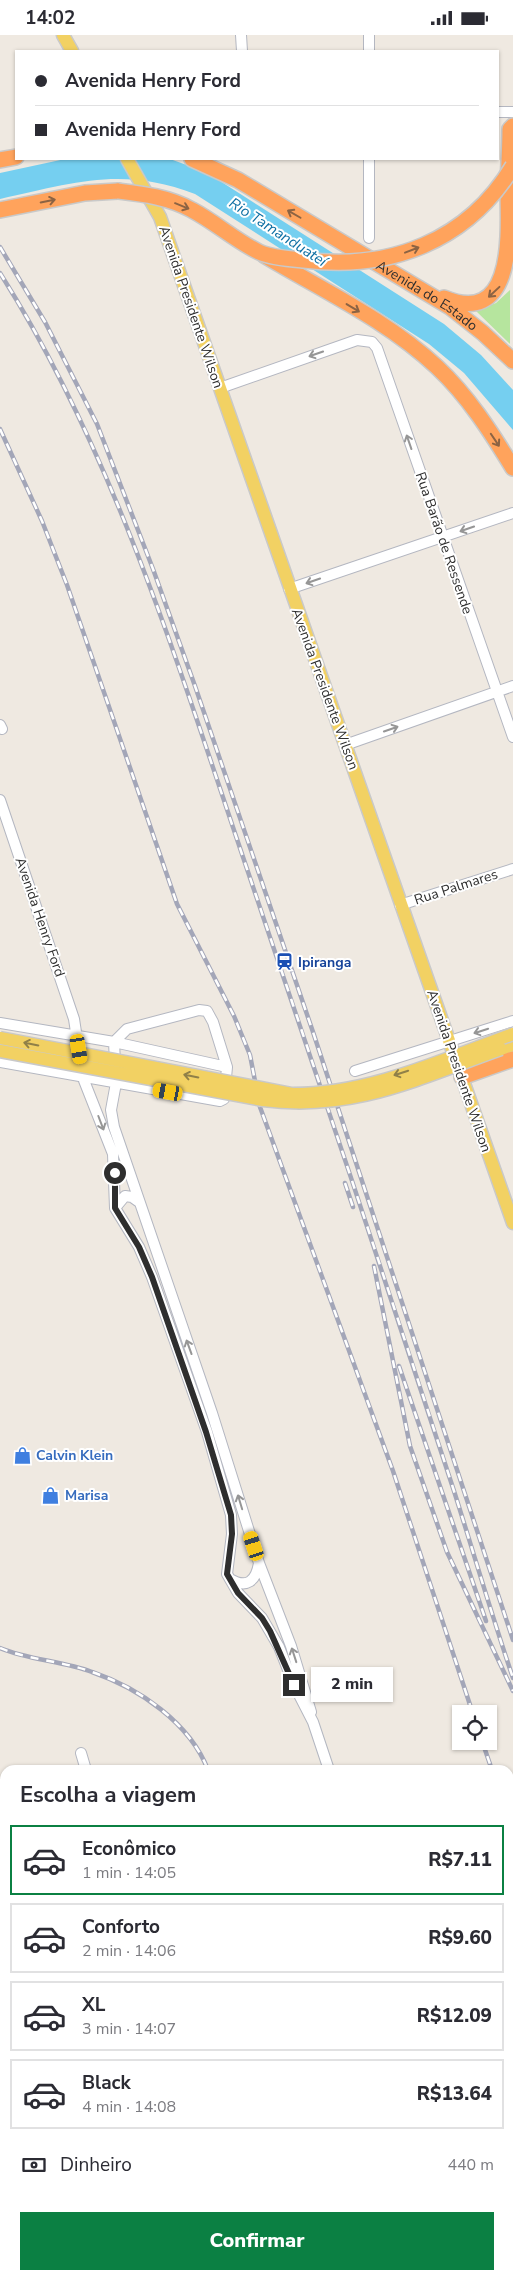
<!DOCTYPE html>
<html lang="pt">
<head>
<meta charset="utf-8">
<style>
	:root { --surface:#fff; --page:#f2f2f3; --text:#2b2b33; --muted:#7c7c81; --line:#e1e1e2; --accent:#0b8043 }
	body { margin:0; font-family:"Nunito Sans",sans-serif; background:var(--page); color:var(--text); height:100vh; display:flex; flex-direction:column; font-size:19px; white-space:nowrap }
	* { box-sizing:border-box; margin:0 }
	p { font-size:16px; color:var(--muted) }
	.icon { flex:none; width:28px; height:28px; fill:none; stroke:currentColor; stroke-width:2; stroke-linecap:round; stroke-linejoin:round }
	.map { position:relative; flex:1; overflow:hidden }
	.drawer { position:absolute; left:0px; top:1730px; width:514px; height:515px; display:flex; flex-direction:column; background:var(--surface); border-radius:15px 15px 0 0; box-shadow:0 1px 4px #0004 }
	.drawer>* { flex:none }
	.banner { position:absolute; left:15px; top:15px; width:484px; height:110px; border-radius:0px; box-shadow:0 1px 4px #0004; display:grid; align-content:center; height:110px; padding:0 20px; background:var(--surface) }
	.fabs { position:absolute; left:452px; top:1670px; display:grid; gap:10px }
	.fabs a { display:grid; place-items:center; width:45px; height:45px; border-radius:0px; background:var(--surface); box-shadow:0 1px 4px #0004; font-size:25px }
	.end { position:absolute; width:22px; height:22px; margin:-11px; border:6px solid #2e2e2e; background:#fff; box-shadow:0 0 0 2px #fff }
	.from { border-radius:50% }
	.bubble { position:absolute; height:35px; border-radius:0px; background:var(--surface); box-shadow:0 1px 4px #0004; font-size:16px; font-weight:800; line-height:35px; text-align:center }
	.car { position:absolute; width:15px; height:30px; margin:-15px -8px; border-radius:6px; box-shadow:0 0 4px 1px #0007; background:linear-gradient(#f5c518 24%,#345 0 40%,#f5c518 0 76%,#345 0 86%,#f5c518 0) }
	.banner b { display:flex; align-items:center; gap:18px; height:48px; font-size:19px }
	.banner b+b { border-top:1px solid var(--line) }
	.banner i { width:12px; height:12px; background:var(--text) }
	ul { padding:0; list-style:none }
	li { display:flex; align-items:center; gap:15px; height:70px; margin:0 10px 8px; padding:0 10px; border:2px solid var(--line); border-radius:0px }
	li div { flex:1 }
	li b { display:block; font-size:19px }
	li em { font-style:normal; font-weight:800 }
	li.on { border-color:var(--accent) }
	li>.icon { width:45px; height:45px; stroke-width:1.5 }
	h2 { padding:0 20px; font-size:22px; line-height:60px }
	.pay { display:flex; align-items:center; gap:12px; height:55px; padding:0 20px; font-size:19px }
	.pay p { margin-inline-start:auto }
	.action { display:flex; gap:10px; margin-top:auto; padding:10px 20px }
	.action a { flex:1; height:58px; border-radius:0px; background:var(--accent); color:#fff; font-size:20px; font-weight:800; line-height:58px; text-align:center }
	.status { display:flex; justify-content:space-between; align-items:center; height:35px; padding:0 25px; background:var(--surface); direction:ltr }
	.status svg { height:14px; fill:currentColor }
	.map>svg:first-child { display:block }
</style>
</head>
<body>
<div class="status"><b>14:02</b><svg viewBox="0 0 49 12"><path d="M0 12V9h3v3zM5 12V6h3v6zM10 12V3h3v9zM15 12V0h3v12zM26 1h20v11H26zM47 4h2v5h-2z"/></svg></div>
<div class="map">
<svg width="513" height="2245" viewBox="0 0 513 2245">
	<rect width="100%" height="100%" fill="#efe9e1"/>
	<path fill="#b6e59e" d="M510,255V309L476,276L496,268Z"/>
	<path fill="#75cff0" d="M65,124H170L206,137L444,289L481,320L513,355V395L464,338L429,309L195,159C122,131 73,148 0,164V138Z"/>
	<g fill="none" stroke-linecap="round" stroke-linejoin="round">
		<defs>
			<path id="minor" d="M241,0L242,16
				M369,0V16
				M498,77H513
				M369,124V203
				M220,353L357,305L372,307L377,313L513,702
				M289,554L513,478
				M0,690L2,694
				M345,710L513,651
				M0,765L74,984L83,1043L113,1119L115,1173L139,1212L152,1242L207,1397L231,1480L232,1499L227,1539L238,1558L262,1583L279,1612L294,1650L313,1687L329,1735
				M400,870L513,834
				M0,988L114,1007L227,1032
				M114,1007L116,1048L111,1075L114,1092L212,1378L259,1528L291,1611L311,1677
				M0,1027L220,1066L224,1064L227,1032L213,987L207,976L199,975L127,994L114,1007
				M355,1036L513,986
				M115,1173L125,1161L132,1162L139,1167
				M230,1544C247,1554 256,1546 259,1528
				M81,1718L86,1735
				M0,1791L5,1789
				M0,2222L5,2237
				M257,2240L259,2245
				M496,2240L498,2245"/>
			<path id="major" d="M63,0L72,16
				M127,124L160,182L513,1188
				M501,1014L513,1010"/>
			<g id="highway">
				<path id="s1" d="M192,124L238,145L450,272L483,298L513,326"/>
				<path d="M0,125L16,122"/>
				<path d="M0,175L85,158L118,156"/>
				<path d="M264,220C322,255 387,285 437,332C468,361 491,397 513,433"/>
				<path d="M444,263C513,291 509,205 508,159C508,137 510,116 510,94L513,91"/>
				<path d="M462,1042L513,1024"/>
			</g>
		</defs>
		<use href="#minor" stroke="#b4b7c1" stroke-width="12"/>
		<use href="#major" stroke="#c9c9c9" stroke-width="15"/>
		<use href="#highway" stroke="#c9c9c9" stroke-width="18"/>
		<use href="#minor" stroke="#fff" stroke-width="10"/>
		<use href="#major" stroke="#f2d163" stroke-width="12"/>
		<use href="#highway" stroke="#ffa35c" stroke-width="15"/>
		<defs>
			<path id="rail" d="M0,212L45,287L97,389L153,534L195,651L313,997L513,1605
				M0,238C114,418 177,627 245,828C316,1037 386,1246 454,1456C474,1519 492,1581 513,1643
				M0,394L42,486L67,550L177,869L234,981L250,1020L260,1072L393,1436L473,1679
				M345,1148L353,1172
				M374,1231L410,1411L447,1517L513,1656
				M399,1331L486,1586
				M0,1613C29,1625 63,1626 92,1637C139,1653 190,1688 208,1735
				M482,1706L492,1735
				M509,1786L513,1799
				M0,1874L5,1889
				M122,2240L124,2245
				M382,2240L383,2245"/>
		</defs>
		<use href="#rail" stroke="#a3a6b8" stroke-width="4.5"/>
		<use href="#rail" stroke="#fff" stroke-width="2.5" stroke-dasharray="8" stroke-linecap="butt"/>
		<defs>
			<path id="major-bridge" d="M0,1003L292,1059C369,1059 442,1025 513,999
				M0,1016L263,1065C353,1077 419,1043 501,1014"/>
			<path id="highway-bridge" d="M118,156C143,159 169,162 192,175C215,187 236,206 259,217C272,223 291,224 304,225C390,236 468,206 513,131"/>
		</defs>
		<use href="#major-bridge" stroke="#c9c9c9" stroke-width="15" stroke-linecap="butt"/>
		<use href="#highway-bridge" stroke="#c9c9c9" stroke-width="18" stroke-linecap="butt"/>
		<use href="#major-bridge" stroke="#f2d163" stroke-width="12"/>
		<use href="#highway-bridge" stroke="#ffa35c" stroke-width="15"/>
	</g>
	<defs><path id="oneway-shaft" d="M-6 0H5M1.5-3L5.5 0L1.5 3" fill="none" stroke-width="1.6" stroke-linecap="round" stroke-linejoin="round" transform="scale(1.25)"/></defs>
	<g stroke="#8c6343">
		<use href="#oneway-shaft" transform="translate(48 166) rotate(-11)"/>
		<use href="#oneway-shaft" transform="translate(182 171) rotate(22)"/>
		<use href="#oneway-shaft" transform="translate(294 179) rotate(-150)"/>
		<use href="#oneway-shaft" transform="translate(412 215) rotate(-21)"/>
		<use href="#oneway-shaft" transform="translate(494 257) rotate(137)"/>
		<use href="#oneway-shaft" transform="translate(353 273) rotate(31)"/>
		<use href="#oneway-shaft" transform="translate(495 405) rotate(56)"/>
	</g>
	<g stroke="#969696">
		<use href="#oneway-shaft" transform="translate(316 319) rotate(161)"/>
		<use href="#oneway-shaft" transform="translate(409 407) rotate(-109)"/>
		<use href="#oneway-shaft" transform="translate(467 494) rotate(161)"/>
		<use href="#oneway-shaft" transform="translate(313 546) rotate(161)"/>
		<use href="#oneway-shaft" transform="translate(391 694) rotate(-19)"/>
		<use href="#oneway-shaft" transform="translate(481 996) rotate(162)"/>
		<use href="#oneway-shaft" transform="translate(101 1088) rotate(69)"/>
		<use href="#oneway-shaft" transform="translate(189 1312) rotate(-110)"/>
		<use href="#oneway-shaft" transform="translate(240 1467) rotate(-107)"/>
		<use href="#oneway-shaft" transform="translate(294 1620) rotate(-108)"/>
	</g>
	<g stroke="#908048">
		<use href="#oneway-shaft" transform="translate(31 1009) rotate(-169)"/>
		<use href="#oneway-shaft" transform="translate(401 1038) rotate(162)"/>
		<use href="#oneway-shaft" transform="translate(191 1041) rotate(-169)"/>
	</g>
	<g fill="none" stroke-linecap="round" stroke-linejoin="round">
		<path stroke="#2e2e2e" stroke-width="6" d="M115,1138V1173L139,1212L152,1242L206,1397L231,1480L232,1499L227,1539L238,1558L262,1583L270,1596L294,1650"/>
	</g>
	<defs>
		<symbol id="station-bare" viewBox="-9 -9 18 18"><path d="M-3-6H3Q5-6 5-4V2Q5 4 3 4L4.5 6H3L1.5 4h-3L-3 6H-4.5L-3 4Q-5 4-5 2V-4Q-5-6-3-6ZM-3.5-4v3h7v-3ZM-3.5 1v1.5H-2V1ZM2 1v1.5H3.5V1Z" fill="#1a4fb4" stroke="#fff" stroke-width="2.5" paint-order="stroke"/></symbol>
		<symbol id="shop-bare" viewBox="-9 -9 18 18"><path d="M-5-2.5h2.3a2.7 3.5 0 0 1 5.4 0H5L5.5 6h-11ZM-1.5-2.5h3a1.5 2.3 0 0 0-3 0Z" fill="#3f7fe0" stroke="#fff" stroke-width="2.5" paint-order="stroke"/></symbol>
	</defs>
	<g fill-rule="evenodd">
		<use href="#station-bare" x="272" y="914" width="25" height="25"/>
		<use href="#shop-bare" x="10" y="1408" width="25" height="25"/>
		<use href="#shop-bare" x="38" y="1448" width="25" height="25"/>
	</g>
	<g text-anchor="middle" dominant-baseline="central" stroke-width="4" stroke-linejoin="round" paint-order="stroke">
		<g font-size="14" fill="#2e2e2e" stroke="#fff">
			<text stroke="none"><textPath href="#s1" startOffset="272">Avenida do Estado</textPath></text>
			<text transform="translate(191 272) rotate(71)">Avenida Presidente Wilson</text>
			<text transform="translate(444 508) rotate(71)">Rua Barão de Ressende</text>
			<text transform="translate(325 654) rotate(70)">Avenida Presidente Wilson</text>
			<text transform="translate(456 852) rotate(-18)">Rua Palmares</text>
			<text transform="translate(40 882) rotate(71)">Avenida Henry Ford</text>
			<text transform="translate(459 1036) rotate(71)">Avenida Presidente Wilson</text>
		</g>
		<g font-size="14" font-weight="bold" fill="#164399" stroke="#fff" text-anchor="start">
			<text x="298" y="927">Ipiranga</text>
		</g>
		<g font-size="14" font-weight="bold" fill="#366cbe" stroke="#fff" text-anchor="start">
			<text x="36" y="1420">Calvin Klein</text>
			<text x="65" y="1460">Marisa</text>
		</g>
		<g font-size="15" font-style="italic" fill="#0d6fa3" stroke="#fff">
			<text transform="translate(278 197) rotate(33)">Rio Tamanduateí</text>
		</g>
	</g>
</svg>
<div class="fabs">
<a><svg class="icon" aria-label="locate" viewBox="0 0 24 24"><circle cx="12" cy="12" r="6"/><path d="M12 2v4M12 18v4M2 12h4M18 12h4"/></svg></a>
</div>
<i class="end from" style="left:115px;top:1138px"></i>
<i class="end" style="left:294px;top:1650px"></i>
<div class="bubble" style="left:311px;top:1632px;width:82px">2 min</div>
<i class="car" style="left:79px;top:1014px;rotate:171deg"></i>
<i class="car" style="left:168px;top:1057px;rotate:280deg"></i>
<i class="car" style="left:254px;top:1511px;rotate:342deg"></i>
<div class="banner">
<b><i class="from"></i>Avenida Henry Ford</b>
<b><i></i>Avenida Henry Ford</b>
</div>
<section class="drawer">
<h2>Escolha a viagem</h2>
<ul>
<li class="on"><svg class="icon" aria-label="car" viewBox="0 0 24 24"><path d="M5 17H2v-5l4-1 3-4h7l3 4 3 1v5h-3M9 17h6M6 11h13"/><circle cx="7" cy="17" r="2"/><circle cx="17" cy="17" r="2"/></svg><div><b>Econômico</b><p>1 min · 14:05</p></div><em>R$7.11</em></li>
<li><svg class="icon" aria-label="car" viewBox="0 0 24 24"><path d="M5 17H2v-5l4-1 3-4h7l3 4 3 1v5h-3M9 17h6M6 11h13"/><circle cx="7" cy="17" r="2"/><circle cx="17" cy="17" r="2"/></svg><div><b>Conforto</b><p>2 min · 14:06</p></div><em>R$9.60</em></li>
<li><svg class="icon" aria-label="car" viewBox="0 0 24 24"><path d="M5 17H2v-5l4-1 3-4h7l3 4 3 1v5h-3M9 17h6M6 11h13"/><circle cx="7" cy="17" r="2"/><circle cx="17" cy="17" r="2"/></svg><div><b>XL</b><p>3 min · 14:07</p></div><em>R$12.09</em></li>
<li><svg class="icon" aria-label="car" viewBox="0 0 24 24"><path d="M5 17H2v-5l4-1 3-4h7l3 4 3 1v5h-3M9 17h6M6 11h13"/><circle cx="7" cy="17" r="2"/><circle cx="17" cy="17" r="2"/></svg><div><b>Black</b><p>4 min · 14:08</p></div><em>R$13.64</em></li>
</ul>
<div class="pay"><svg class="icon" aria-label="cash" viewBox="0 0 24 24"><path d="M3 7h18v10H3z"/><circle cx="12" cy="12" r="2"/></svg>Dinheiro<p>440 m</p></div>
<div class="action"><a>Confirmar</a></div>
</section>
</div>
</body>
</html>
